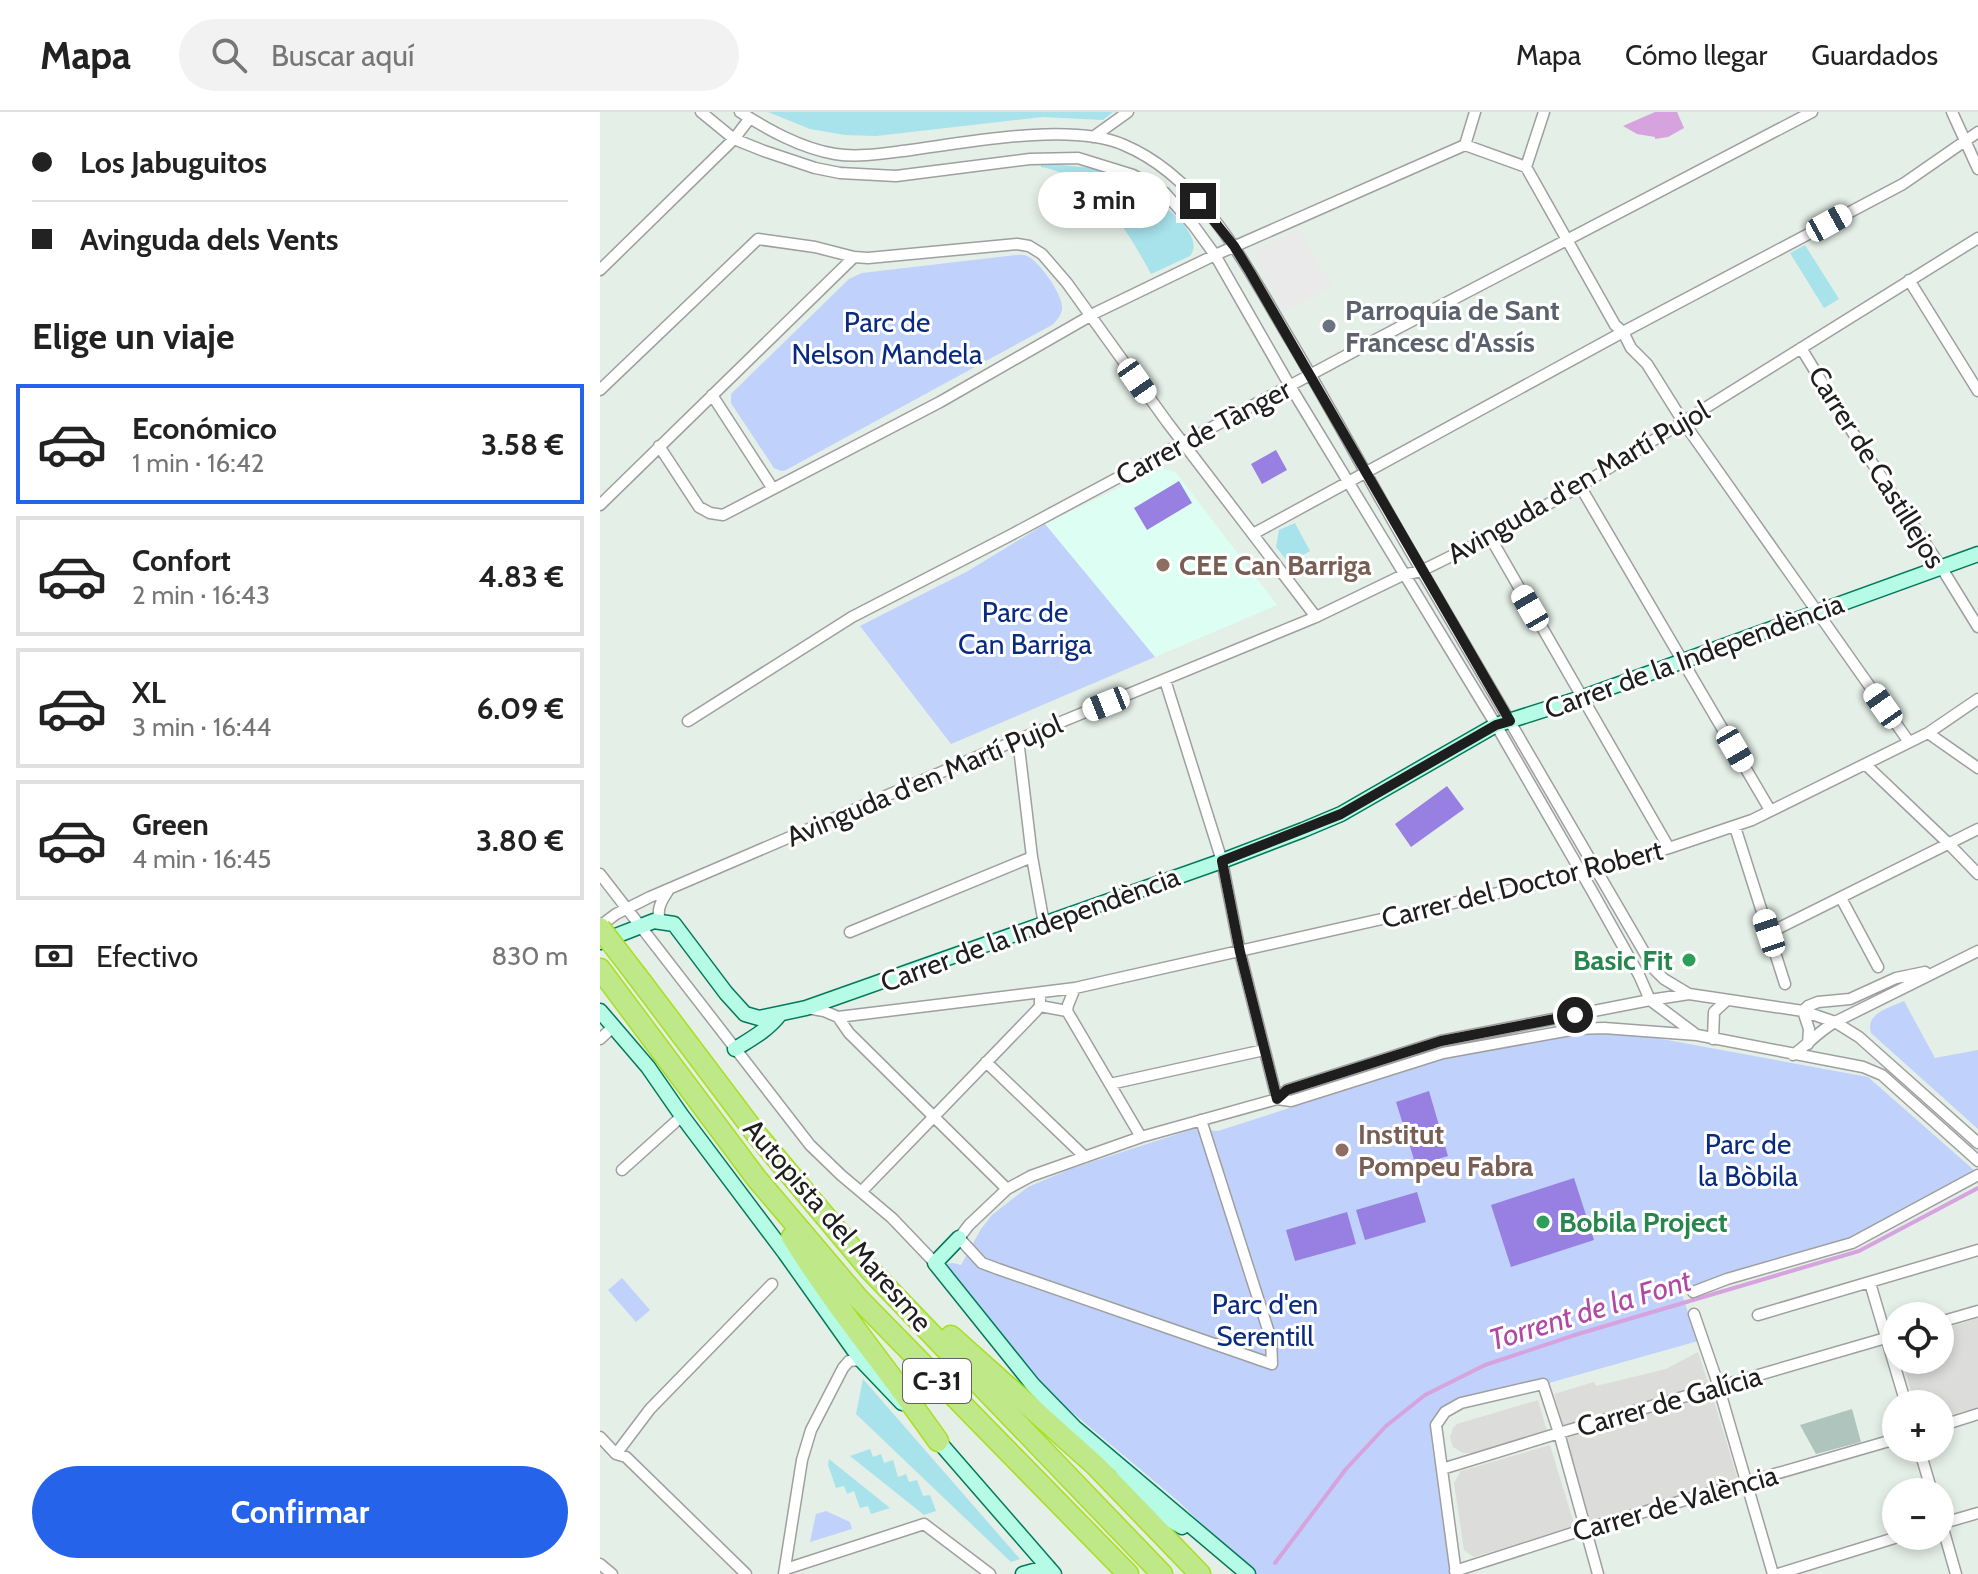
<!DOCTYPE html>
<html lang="es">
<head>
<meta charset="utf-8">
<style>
	:root { --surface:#fff; --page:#f2f2f2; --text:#222; --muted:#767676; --line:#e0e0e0; --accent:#2563eb }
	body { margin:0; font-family:Cabin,sans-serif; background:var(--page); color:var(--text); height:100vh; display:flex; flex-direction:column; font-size:30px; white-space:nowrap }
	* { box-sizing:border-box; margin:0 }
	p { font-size:26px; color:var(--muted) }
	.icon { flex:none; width:44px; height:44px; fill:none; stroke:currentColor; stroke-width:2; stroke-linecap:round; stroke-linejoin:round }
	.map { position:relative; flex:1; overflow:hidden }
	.side { display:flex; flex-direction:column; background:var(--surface); width:600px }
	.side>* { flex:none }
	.banner { display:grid; align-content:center; height:176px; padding:0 32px; background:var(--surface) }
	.fabs { position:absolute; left:1282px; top:1190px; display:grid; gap:16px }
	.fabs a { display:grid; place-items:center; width:72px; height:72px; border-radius:50%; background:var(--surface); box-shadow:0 4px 12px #0003; font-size:40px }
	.end { position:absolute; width:36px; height:36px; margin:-18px; border:10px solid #1e1e1e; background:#fff; box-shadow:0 0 0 4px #fff }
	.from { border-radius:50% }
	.bubble { position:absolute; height:56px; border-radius:28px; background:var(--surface); box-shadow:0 4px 12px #0003; font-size:26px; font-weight:700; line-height:56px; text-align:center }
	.car { position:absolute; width:24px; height:48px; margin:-24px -12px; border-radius:10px; box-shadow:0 0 6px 2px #0007; background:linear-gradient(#fff 24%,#345 0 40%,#fff 0 76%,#345 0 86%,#fff 0) }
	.banner b { display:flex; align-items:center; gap:28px; height:76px; font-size:30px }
	.banner b+b { border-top:2px solid var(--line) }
	.banner i { width:20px; height:20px; background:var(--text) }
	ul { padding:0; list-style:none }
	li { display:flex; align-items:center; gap:24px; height:120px; margin:0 16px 12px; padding:0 16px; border:4px solid var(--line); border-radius:0px }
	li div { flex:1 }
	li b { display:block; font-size:30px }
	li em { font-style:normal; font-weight:700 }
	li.on { border-color:var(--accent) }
	li>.icon { width:72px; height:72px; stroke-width:1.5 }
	h2 { padding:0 32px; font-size:36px; line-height:96px }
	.pay { display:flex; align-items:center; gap:20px; height:88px; padding:0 32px; font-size:30px }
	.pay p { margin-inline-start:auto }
	.action { display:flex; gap:16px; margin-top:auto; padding:16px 32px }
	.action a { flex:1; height:92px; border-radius:48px; background:var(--accent); color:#fff; font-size:32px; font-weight:700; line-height:92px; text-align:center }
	header { display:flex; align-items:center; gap:48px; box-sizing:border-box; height:112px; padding:0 40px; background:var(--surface); border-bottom:2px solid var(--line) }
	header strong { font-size:38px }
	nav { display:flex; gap:44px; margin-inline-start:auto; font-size:28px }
	.search { width:560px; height:72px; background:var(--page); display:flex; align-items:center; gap:20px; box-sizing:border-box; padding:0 28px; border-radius:44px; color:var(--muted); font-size:30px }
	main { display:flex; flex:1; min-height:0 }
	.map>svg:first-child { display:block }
</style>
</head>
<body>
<header>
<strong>Mapa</strong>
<div class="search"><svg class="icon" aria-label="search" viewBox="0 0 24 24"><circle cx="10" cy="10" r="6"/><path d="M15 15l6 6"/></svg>Buscar aquí</div>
<nav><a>Mapa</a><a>Cómo llegar</a><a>Guardados</a></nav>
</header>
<main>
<section class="side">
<div class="banner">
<b><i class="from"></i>Los Jabuguitos</b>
<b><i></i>Avinguda dels Vents</b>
</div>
<h2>Elige un viaje</h2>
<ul>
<li class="on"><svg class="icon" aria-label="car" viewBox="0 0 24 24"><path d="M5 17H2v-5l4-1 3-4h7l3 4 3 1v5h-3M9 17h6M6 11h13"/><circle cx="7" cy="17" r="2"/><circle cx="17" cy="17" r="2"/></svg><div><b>Económico</b><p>1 min · 16:42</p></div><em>3.58 €</em></li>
<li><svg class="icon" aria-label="car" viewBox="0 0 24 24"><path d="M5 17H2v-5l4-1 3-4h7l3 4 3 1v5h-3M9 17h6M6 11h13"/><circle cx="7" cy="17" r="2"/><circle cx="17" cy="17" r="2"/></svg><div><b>Confort</b><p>2 min · 16:43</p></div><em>4.83 €</em></li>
<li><svg class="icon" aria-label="car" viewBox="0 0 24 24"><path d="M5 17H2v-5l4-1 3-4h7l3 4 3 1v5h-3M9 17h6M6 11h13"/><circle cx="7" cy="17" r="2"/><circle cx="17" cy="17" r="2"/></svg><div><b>XL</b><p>3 min · 16:44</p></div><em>6.09 €</em></li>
<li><svg class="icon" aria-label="car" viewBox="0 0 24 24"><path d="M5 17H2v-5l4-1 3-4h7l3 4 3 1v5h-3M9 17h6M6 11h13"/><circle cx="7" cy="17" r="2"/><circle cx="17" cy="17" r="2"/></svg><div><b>Green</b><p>4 min · 16:45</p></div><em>3.80 €</em></li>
</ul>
<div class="pay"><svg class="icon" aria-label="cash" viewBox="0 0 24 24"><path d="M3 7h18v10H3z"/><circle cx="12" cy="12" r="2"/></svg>Efectivo<p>830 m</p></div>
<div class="action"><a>Confirmar</a></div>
</section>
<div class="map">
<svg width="1378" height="1462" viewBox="0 0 1378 1462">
	<rect width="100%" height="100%" fill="#e4efe7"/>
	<path fill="#dcdcdb" d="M1378,1206V1295L1340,1306V1292H1315L1302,1248H1340V1218Z
		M1098,1240L1108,1271L963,1314L954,1282L994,1270L996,1274L1066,1257Z
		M1112,1282L1138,1368L990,1411L966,1326Z
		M938,1288L947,1319L872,1341H863L853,1335L850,1325L853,1316L857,1312Z
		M950,1333L975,1415L874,1445L864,1438L854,1371L861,1359Z"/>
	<path fill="#ddfff3" d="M560,356L575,360L580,366L677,493L555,545L445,412Z"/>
	<path fill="#afc4bc" d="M1252,1297L1261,1330L1216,1342L1200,1313Z"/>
	<path fill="#a8e2eb" d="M168,0H513L503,8L443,5L276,24L245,23L210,17Z
		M444,52C464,53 486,54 505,60C527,67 612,116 590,144L551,162C527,117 495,64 441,55V53Z
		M1205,133L1239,187L1224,196L1190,141Z
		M695,411L710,439L689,451L676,435L679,418Z
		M263,1267L420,1447L411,1450L256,1302Z
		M270,1337L273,1345L281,1342L284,1351L293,1348L298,1365L306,1362L309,1370L317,1368L323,1384L330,1383L336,1399L324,1403L250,1344Z
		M229,1347L290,1396L271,1402L268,1394L260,1396L254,1379L247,1382L244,1374L236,1376L228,1353Z"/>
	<path fill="#c0d1fb" d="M416,143C422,143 423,142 429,145C440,151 464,184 462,197C461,204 457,208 452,213L186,358L181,359L174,356L131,291V282L249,167L262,161Z
		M445,412L555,545L351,632L260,514L368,459Z
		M1304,889L1335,946L1378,938V1017L1271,921C1265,901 1289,896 1304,889Z
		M999,920L1040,923L1268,965L1375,1059L1256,1124L1228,1134L1080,1177L1098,1229L949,1271L943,1267L911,1276L901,1275L854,1288L844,1294L832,1311L852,1462H653L578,1389L455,1286L399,1226L345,1152L353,1151L361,1153L381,1117L392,1103L428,1075L470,1057L593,1017L618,1019L845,946L964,923Z
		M22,1166L50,1198L36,1210L8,1178Z
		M226,1399L250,1410L252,1417L210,1430L216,1402Z"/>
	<path fill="#9780e1" d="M676,338L687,358L662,372L651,352Z
		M579,369L592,391L547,418L534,396Z
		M847,674L864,697L811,735L795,712Z
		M829,979L848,1044L816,1054L796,990Z
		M974,1066L994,1128L911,1155L891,1093Z
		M817,1080L826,1110L765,1128L756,1098Z
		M747,1100L756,1132L695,1149L686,1118Z"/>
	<path fill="#eaeaea" d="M699,118L732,175L693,197L691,195L684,199L657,150L656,138Z"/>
	<path fill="#d6a3de" d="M1055,0H1077L1084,16L1068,25L1055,27V25L1037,22L1023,14Z"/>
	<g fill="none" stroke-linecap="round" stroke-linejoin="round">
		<path stroke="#d6a3de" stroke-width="4" d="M675,1451L746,1357L786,1314L825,1283L885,1253L978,1222L1259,1139L1378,1076"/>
		<defs>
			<path id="street" d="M101,0L134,27L164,39L215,56L240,61L296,64L430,47L478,46L533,63L565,81L594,114L615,143L690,274L896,613L992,779L1039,863L1050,888L1094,921
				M140,0C169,18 200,36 235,42C259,46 286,41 311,38C368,30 472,10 524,33C605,67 649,160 692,231C737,307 778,385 823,461C900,593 978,725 1054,857L1064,867L1089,882
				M1352,0L1378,57
				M493,25L528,0
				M865,33L926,55
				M865,33L875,0
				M926,55L1015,213L1023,220L1031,236L1047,252L1084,311L1309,630
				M926,55L944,0
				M0,158L134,27L150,6
				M1309,168L1378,279
				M1201,236L1261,334L1341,455L1378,515
				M0,278L158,127L215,135L254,145
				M112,283L173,377
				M59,334L99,395L110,401L123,403L340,290L497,200L615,143L865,33
				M980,374L1170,698
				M0,393L254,145L268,146L417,132L429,134L442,142L467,171L567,310L716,505
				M653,422L1023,220L1303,72L1378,20
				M890,425L1069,736
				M565,568L622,749L640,840L677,987
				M88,609L252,505L409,424L777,227L1212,0
				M1328,621L1378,656
				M418,627L432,745L444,812
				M1265,652L1349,732L1378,762
				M1135,715L1185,872
				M0,762L210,1033L241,1063L292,1106L335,1151
				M1241,786L1278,855
				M60,809C56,797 62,788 68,779
				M0,814L16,802L50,785L393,638L716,505L803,463L821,459L890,425L980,374L1378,126
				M250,820L432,745
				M1169,821L1378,717
				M475,876L468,893L467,899L541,1025
				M440,894L467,899
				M207,896L224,899L238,905L475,876L982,762L1069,736L1152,708L1328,621L1378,587
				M1203,899L1208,894L1218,890L1250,887L1296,866L1325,860
				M1203,899L1209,917L1208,932
				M238,905L249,921L407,1077
				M0,927L14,914
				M1113,927L1114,900L1127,888
				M1193,943C1207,933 1219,919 1235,910L1378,839
				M386,950L485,1045
				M510,972L664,938
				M677,987L687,978L841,929L1050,888L1089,882L1203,899L1235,910L1259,925L1378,1031
				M601,1008L671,1227L672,1252L398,1157L382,1151L359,1126L369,1113L407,1077L431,1064L541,1025L677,987L691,989L843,941L976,917L1004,916L1097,923L1263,955L1282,963L1378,1049
				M22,1058L82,1004
				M261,1080L436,899L440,894V881
				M1270,1171L1306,1292
				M1093,1180L1127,1167L1252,1131L1378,1063
				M1094,1202L1116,1266L1173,1462
				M1158,1203L1378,1138
				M1340,1210L1378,1199
				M1340,1314L1378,1302
				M0,1325L16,1342L26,1345L146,1462
				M1319,1336L1332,1380
				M16,1342L50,1297L172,1172
				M842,1357L959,1321L1296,1223
				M1340,1406L1356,1462
				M1340,1412L1378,1401
				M0,1452L12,1462
				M186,1457L324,1412L390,1462
				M855,1459L985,1417L1296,1327
				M184,1462L202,1348L211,1318L243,1256L249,1249L261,1248
				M856,1462L836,1313L845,1300L861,1291L943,1272L959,1321L998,1462
				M1178,1462L1301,1424"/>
			<path id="secondary" d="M0,830L54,809L74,812L126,881L145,902L159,906L206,896L622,749L703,718L741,702L896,613L981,586L1378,442
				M0,899L48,955L82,1004L185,1141L261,1248L302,1291
				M135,937C151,927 168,918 180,902
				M359,1126L335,1151L433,1273L474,1315L648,1462
				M333,1323L454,1462
				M519,1367L567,1406L582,1415
				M423,1462L448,1455"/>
			<path id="highway" d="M0,857L157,1067L258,1186L528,1462
				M37,864L157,1023L270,1158L562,1462
				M192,1125C236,1196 290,1260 338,1329
				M351,1224L496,1354L600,1462"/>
		</defs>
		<use href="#street" stroke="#9f9f9f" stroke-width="13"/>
		<use href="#secondary" stroke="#02795a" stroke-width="17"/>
		<use href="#highway" stroke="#a8df1f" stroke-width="23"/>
		<use href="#street" stroke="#fff" stroke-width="10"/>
		<use href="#secondary" stroke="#b6fbe5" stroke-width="14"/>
		<use href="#highway" stroke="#bfe989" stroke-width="20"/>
		<defs>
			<path id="highway-bridge" d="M0,816L37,864"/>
		</defs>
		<use href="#highway-bridge" stroke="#a8df1f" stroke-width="23" stroke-linecap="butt"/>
		<use href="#highway-bridge" stroke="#bfe989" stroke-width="20"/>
	</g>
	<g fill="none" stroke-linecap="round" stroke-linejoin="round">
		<path stroke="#1e1e1e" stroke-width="10" d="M598,89L634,134L650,160L910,609L896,613L741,702L622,749L640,840L677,987L687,978L841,929L975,903"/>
	</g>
	<circle fill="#6b7280" stroke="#fff" stroke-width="3" cx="729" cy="214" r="8"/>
	<g fill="#8d6e63" stroke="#fff" stroke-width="3">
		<circle cx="563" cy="453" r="8"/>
		<circle cx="742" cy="1038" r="8"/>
	</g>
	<g fill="#2e9e5b" stroke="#fff" stroke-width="3">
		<circle cx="1089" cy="848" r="8"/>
		<circle cx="943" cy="1110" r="8"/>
	</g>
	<g text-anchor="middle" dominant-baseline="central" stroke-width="6" stroke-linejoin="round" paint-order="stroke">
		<rect fill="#fff" stroke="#626262" stroke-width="2" x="303" y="1247" width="68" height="44" rx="6"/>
		<g font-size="26" font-weight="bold" fill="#1e1e1e">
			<text x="337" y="1269">C-31</text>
		</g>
		<g font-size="28" font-weight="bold" fill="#5b616d" stroke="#fff" text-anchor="start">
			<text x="745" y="198">Parroquia de Sant<tspan x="745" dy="32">Francesc d'Assís</tspan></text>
		</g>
		<g font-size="28" fill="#082b80" stroke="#fff">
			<text x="287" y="210">Parc de<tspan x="287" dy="32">Nelson Mandela</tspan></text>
			<text x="425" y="500">Parc de<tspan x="425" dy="32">Can Barriga</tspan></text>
			<text x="1148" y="1032">Parc de<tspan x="1148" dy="32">la Bòbila</tspan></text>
			<text x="665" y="1192">Parc d'en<tspan x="665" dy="32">Serentill</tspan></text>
		</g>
		<g font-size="28" fill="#1e1e1e" stroke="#fff">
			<text transform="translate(603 320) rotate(-28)">Carrer de Tànger</text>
			<text transform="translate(1277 355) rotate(58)">Carrer de Castillejos</text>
			<text transform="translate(978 370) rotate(-30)">Avinguda d'en Martí Pujol</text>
			<text transform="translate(1094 544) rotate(-20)">Carrer de la Independència</text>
			<text transform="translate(324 668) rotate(-23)">Avinguda d'en Martí Pujol</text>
			<text transform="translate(922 772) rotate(-14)">Carrer del Doctor Robert</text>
			<text transform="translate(430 817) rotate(-20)">Carrer de la Independència</text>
			<text transform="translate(238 1113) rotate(49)">Autopista del Maresme</text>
			<text transform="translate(1069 1289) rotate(-16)">Carrer de Galícia</text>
			<text transform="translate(1075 1391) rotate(-16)">Carrer de València</text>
		</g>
		<g font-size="28" font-weight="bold" fill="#785e54" stroke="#fff" text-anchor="start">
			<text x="579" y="453">CEE Can Barriga</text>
			<text x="758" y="1022">Institut<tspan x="758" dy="32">Pompeu Fabra</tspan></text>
		</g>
		<g font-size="28" font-weight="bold" fill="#27864d" stroke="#fff" text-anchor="end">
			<text x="1073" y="848">Basic Fit</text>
			<text x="959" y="1110" text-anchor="start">Bobila Project</text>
		</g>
		<g font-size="30" font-style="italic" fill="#b148a3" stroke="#fff">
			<text transform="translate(990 1198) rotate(-17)">Torrent de la Font</text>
		</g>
	</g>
</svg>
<div class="fabs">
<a><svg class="icon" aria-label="locate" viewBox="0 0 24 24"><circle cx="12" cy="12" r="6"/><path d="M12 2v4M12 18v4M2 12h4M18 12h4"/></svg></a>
<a>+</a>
<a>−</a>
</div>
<i class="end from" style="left:975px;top:903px"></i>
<i class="end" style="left:598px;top:89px"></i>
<div class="bubble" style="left:438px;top:60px;width:132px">3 min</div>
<i class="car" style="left:1229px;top:111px;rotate:61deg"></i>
<i class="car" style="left:537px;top:269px;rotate:145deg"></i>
<i class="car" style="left:930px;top:496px;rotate:330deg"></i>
<i class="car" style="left:506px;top:592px;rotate:248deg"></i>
<i class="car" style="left:1283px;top:594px;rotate:325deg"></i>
<i class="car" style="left:1135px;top:637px;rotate:150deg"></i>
<i class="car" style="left:1169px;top:821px;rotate:342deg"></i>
</div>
</main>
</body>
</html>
